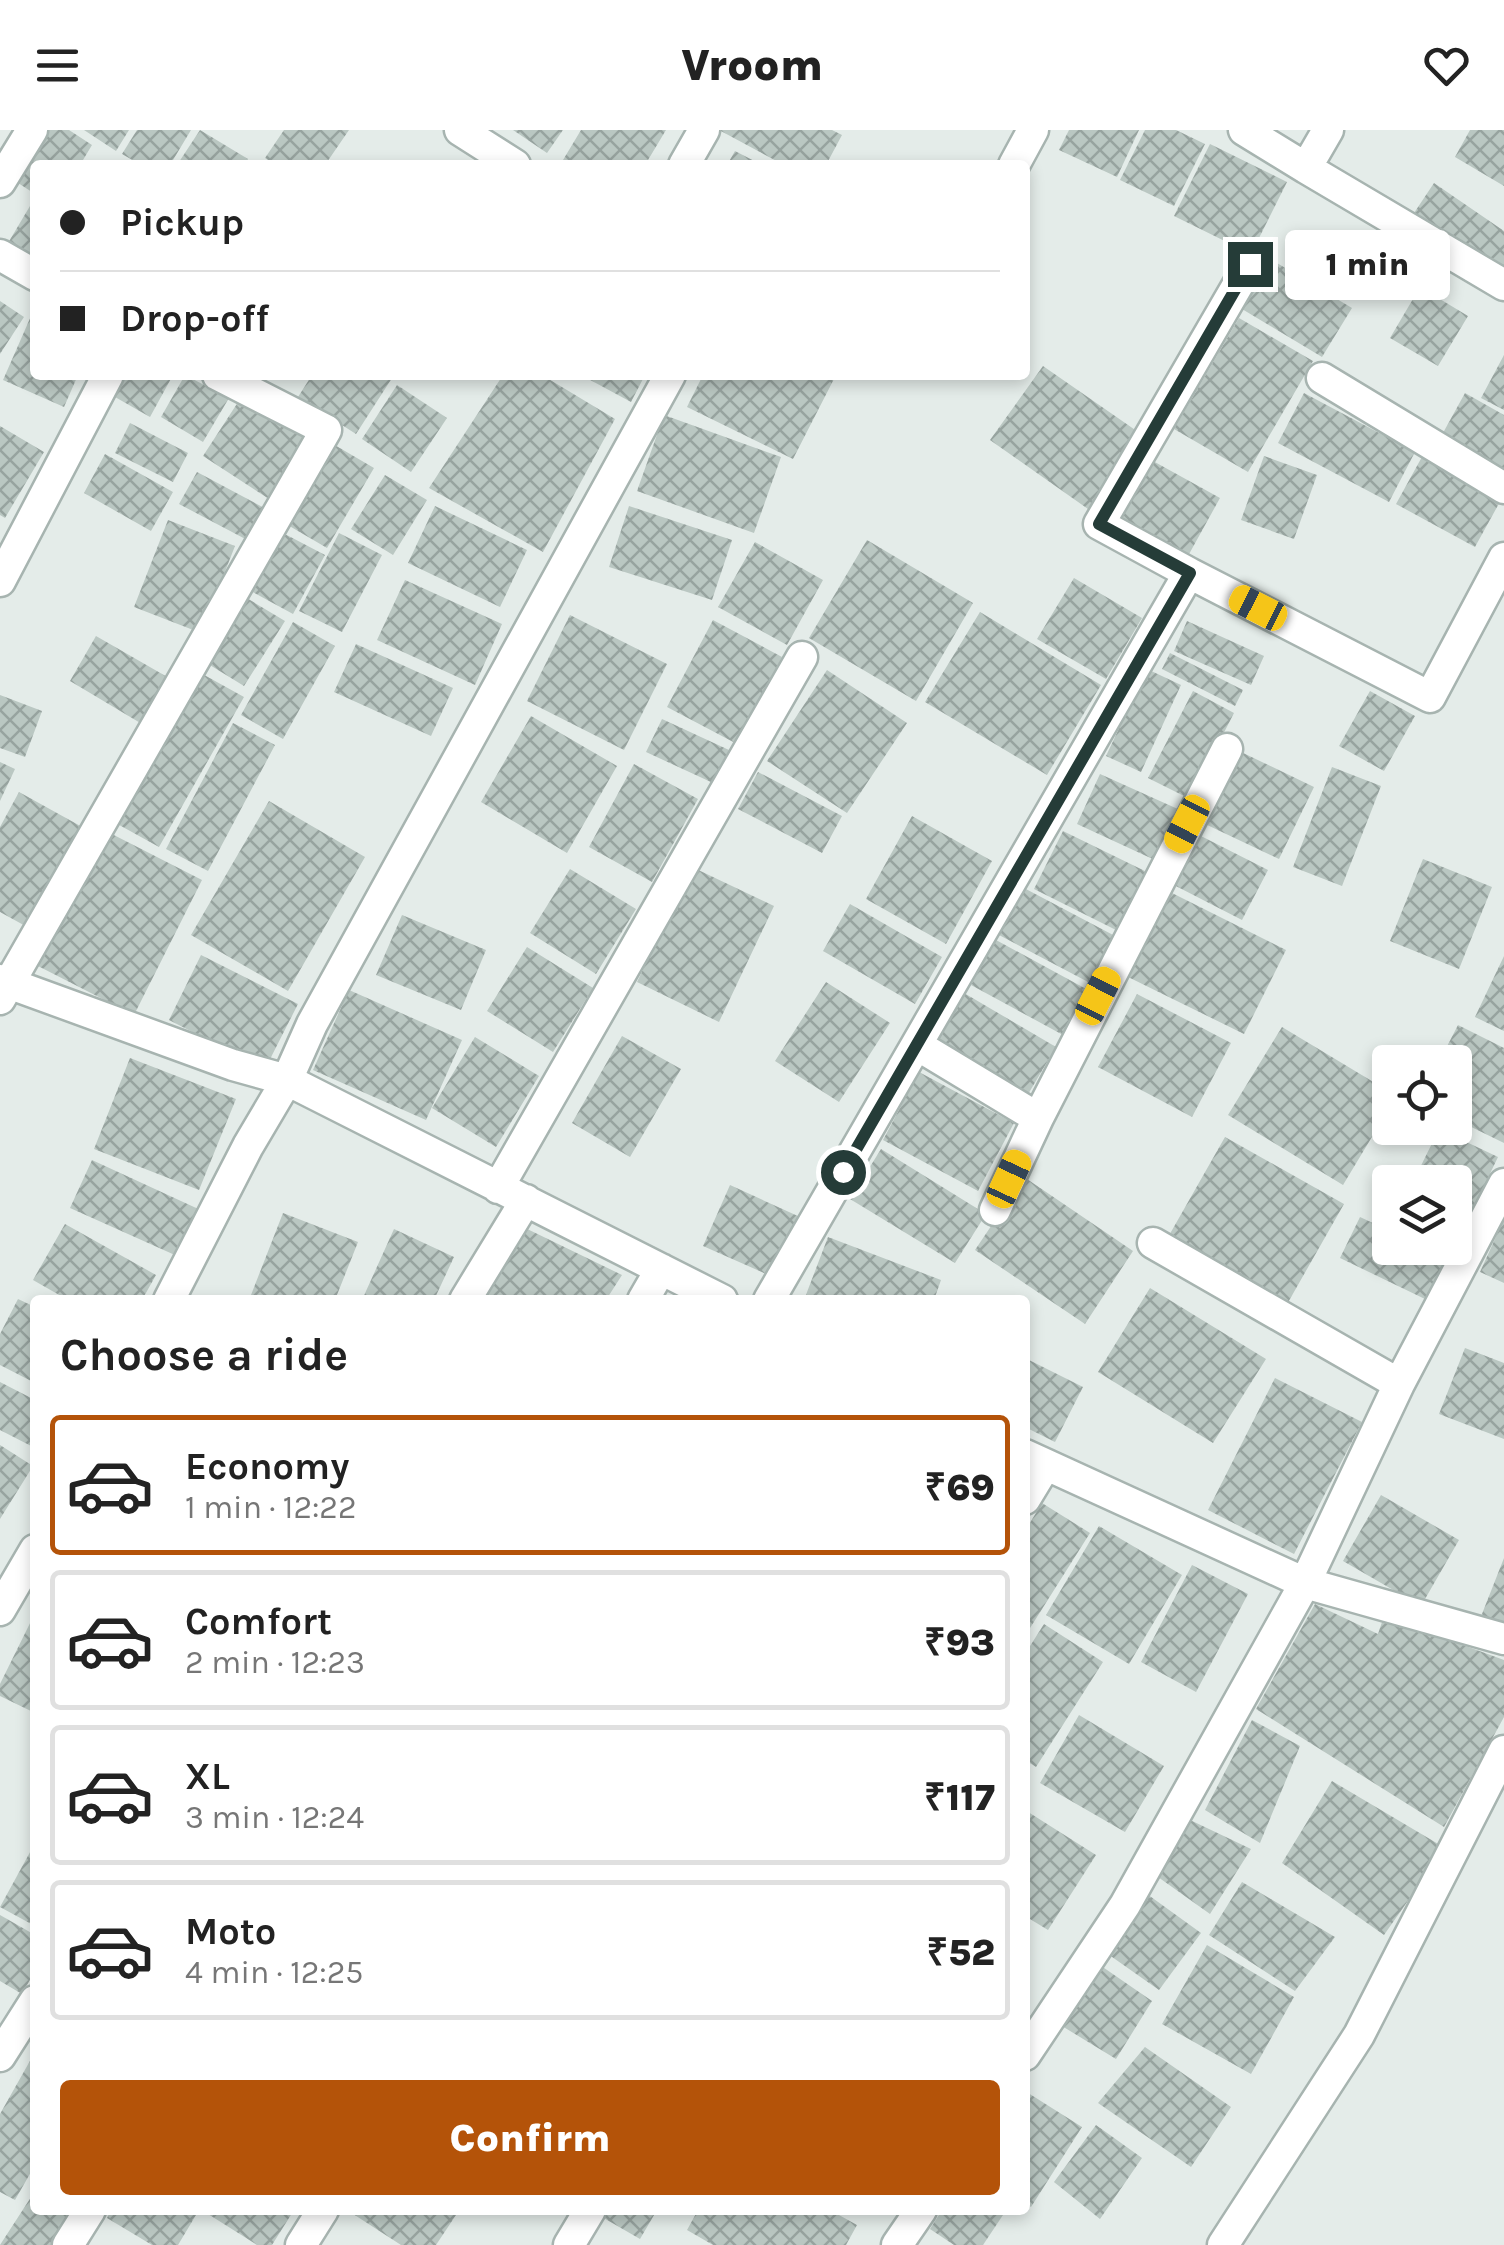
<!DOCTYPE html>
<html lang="en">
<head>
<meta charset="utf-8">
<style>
	:root { --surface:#fff; --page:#f2f2f2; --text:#222; --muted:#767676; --line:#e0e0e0; --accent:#b45309 }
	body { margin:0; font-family:Karla,sans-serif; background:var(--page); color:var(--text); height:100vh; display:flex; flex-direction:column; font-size:38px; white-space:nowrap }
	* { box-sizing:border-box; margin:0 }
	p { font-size:32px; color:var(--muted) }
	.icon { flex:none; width:55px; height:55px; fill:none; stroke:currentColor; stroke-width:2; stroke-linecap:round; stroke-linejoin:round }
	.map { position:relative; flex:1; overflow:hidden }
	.drawer { position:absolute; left:30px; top:1165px; width:1000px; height:920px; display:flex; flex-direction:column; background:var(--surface); border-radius:10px; box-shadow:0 5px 15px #0003 }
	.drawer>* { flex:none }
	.hud { position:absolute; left:30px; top:30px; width:1000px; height:220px; border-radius:10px; box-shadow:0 5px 15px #0003; display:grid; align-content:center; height:220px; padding:0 30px; background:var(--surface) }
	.buttons { position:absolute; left:1372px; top:915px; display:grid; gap:20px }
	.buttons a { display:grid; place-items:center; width:100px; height:100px; border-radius:10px; background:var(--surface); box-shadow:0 5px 15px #0003; font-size:50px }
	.end { position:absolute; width:45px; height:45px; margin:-22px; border:12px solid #253c38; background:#fff; box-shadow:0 0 0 5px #fff }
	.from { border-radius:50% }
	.bubble { position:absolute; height:70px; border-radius:10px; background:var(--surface); box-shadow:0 5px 15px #0003; font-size:32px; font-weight:800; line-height:70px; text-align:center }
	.car { position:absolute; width:30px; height:60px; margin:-30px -15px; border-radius:12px; box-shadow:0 0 8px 2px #0007; background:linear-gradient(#f5c518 24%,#345 0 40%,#f5c518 0 76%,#345 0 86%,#f5c518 0) }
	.hud b { display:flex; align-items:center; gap:35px; height:95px; font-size:38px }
	.hud b+b { border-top:2px solid var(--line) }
	.hud i { width:25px; height:25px; background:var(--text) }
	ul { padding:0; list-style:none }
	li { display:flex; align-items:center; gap:30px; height:140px; margin:0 20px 15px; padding:0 10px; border:5px solid var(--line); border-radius:10px }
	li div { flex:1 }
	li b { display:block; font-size:38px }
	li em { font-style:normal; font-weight:800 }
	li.selected { border-color:var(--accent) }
	li>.icon { width:90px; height:90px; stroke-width:1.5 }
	h2 { padding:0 30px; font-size:45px; line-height:120px }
	.cta { display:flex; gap:20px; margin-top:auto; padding:20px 30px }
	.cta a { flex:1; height:115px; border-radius:10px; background:var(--accent); color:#fff; font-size:40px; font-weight:800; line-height:115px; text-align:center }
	header { display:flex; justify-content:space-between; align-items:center; height:130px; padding:0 30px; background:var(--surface); font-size:45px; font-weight:800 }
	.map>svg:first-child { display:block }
</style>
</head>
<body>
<header><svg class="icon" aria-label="menu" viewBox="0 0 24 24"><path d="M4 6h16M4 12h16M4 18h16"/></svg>Vroom<svg class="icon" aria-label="heart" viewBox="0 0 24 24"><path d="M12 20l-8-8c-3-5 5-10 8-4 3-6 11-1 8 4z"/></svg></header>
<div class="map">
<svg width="1504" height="2115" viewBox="0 0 1504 2115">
	<defs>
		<pattern id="building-cross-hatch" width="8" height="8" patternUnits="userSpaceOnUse" patternTransform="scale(2.5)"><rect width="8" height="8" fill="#bac7c2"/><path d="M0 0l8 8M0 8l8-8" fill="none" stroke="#97a39f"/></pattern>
	</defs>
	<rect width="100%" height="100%" fill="#e4ece9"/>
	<path fill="url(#building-cross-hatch)" d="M47,0H69L92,15L80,35H35V64L15,51Z
		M84,0H129L116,21Z
		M137,0H191L170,35H141L122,24Z
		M200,0L248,29L244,35H177Z
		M284,0H349L325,35H275L265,28Z
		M513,0H563L547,23Z
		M581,0H666L645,35H560Z
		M719,0H832L842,5L826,35H784Z
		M1069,0H1139L1117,47L1059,20Z
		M1145,0H1176L1205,14L1174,76L1120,50Z
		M1470,0H1504V56L1455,27Z
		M1210,14L1287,52L1251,124L1174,86Z
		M735,21L762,35H727Z
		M1434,53L1504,101V148L1412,86Z
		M30,76L35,79V129L8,113Z
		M1272,130L1352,178L1322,227L1242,179Z
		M1420,157L1468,186L1438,236L1390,208Z
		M0,171L24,187L0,224Z
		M35,177V245H78L64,277L3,250Z
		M1239,188L1313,231L1248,342L1174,299Z
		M1504,225V280L1481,268Z
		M1043,236L1141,304L1088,379L990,310Z
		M127,245H173L150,287L115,267Z
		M185,245L229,268L203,312L161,287Z
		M312,245H394L356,304L298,267Z
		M503,245H542L615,289L543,422L429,358Z
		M581,245H645L631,272Z
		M703,245H836L793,329L687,277Z
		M397,255L447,288L411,342L362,309Z
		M1304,263L1415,322L1389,372L1278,313Z
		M1465,263L1504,285V347L1438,312Z
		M242,266L308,309L269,369L203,326Z
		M664,285L781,327L754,403L637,361Z
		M130,293L188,323L173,352L115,323Z
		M0,296L44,322L5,388L0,385Z
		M333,314L374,338L327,418L286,394Z
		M105,324L173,362L151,401L84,363Z
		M1423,325L1502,368L1475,417L1396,374Z
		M1264,326L1317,345L1294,409L1241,390Z
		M1153,331L1220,368L1188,426L1121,389Z
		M197,342L268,380L251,412L179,374Z
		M385,345L427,370L393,425L351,399Z
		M435,376L527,420L500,477L408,433Z
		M629,376L732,410L712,470L609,437Z
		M168,390L235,416L201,503L134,477Z
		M281,402L325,425L293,484L249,460Z
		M339,403L382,425L342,502L299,481Z
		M867,410L973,473L916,571L809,508Z
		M755,412L823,450L787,515L718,477Z
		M1074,448L1142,488L1106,549L1037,509Z
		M405,450L502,494L475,555L377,510Z
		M245,467L285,491L244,556L205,532Z
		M980,482L1101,555L1047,645L925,572Z
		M570,485L667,534L624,620L527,571Z
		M713,490L782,527L737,614L667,577Z
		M1187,491L1264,526L1251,555L1174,521Z
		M293,492L335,516L283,609L241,585Z
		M96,506L169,548L142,594L70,551Z
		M356,514L453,558L431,606L334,562Z
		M1170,523L1243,560L1235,576L1162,539Z
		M1147,539L1181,555L1141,642L1106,626Z
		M827,540L907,593L847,683L767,631Z
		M197,541L244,567L159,717L112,691Z
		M1193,561L1234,583L1190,669L1148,648Z
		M1370,561L1415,586L1384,641L1339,616Z
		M0,565L42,581L25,627L0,618Z
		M531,586L617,636L567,723L481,672Z
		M662,589L729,620L713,653L646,622Z
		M233,593L275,615L208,741L166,719Z
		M1237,620L1314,657L1279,729L1203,693Z
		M0,632L15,639L0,671Z
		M634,634L698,669L652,752L589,717Z
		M1332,637L1381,656L1342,756L1293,737Z
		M758,642L842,686L822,723L738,679Z
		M1100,644L1180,680L1157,731L1077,694Z
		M19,662L84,698L29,798L0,782V697Z
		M269,671L365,727L288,861L191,805Z
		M912,686L992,731L946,814L866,769Z
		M106,701L202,750L134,885L38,836Z
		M1063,701L1149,743L1120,802L1034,759Z
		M1195,703L1268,740L1242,790L1170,753Z
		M1423,729L1492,757L1459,839L1390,811Z
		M692,737L774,776L719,892L637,852Z
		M570,739L636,779L596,844L530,803Z
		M1024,758L1115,806L1090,853L999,805Z
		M1164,759L1286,820L1244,904L1122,844Z
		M850,774L942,827L915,874L823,821Z
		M402,785L486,820L461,880L376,845Z
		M996,810L1088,860L1063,905L971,855Z
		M527,817L593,858L553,922L487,881Z
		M201,825L298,874L265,939L169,890Z
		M1504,826V901L1475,887Z
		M826,852L890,893L839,972L775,931Z
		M349,860L462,910L426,990L313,940Z
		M964,863L1056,917L1027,966L936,913Z
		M1137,864L1231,913L1192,987L1098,937Z
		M1458,895L1504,918V1013L1455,989V932H1439Z
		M1282,897L1390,962V977L1343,1055L1228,985Z
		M622,906L681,939L630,1027L572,993Z
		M475,907L539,946L496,1017L432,978Z
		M130,928L236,969L199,1060L94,1019Z
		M919,942L1014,993L978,1061L883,1010Z
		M1439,999L1498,1027L1460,1106L1455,1103V1052H1413Z
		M1225,1007L1344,1074L1286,1176L1167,1109Z
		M881,1019L986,1084L955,1133L850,1069Z
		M92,1030L207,1083L186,1130L70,1078Z
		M1024,1047L1133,1121L1085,1194L975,1120Z
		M730,1055L800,1087L773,1147L703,1116Z
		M283,1083L358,1112L335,1170H264L251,1165Z
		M1360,1087L1390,1101V1118H1424L1447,1129L1427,1170L1340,1128Z
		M1504,1089V1153L1480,1142Z
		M65,1094L156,1145L142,1170H68L33,1150Z
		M519,1095L622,1145L606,1170H480Z
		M394,1099L454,1127L434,1170H362Z
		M828,1107L941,1150L934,1170H804Z
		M1150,1158L1266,1229L1213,1313L1098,1242Z
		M18,1169L35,1177V1253L0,1235V1204Z
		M1465,1218L1504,1233V1309L1439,1284Z
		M1025,1228L1083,1257L1055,1312L1025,1297Z
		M1275,1248L1362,1292L1294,1424L1208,1380Z
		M0,1252L35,1270V1318L0,1300Z
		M0,1315L33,1336L0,1389Z
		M1381,1365L1459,1410L1421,1476L1343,1431Z
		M1042,1373L1090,1403L1025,1506V1401Z
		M1099,1396L1182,1445L1129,1534L1046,1485Z
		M1504,1428V1498L1480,1489Z
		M1192,1435L1248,1464L1196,1562L1141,1532Z
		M1315,1474L1378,1504L1384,1486L1504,1530V1587L1444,1697L1256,1579Z
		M35,1483V1583L0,1566V1554Z
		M1044,1494L1103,1532L1036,1637L1025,1630V1524Z
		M1079,1585L1164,1636L1125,1702L1040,1653Z
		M1252,1590L1300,1616L1260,1713L1205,1680Z
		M1332,1651L1445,1718L1384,1805L1282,1733Z
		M1025,1680L1096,1725L1048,1800L1025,1786Z
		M1188,1689L1251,1719L1210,1784L1151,1742Z
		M35,1713V1796L0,1777Z
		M1242,1752L1335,1807L1295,1861L1209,1805Z
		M1147,1764L1201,1803L1159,1860L1105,1822Z
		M0,1785L35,1805V1841L22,1864L0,1851Z
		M1207,1815L1294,1867L1251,1944L1162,1894Z
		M1094,1831L1152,1871L1116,1929L1057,1893Z
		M1145,1917L1231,1977L1191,2037L1098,1973Z
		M35,1922V2035L15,2070L0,2062V1984Z
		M1025,1961L1082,1997L1031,2077L1025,2073Z
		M1096,1995L1142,2028L1100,2089L1054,2052Z
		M35,2061V2080H80L56,2115H0Z
		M111,2080H199L178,2115H152L107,2088Z
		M210,2080H294L272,2115H257L208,2084Z
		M347,2080H455L458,2082L436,2115H401Z
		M597,2080H657L640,2109L595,2083Z
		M698,2080H830L857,2095L846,2115H713L687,2100Z
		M942,2080H1002L1005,2082L983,2115H954L930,2099Z"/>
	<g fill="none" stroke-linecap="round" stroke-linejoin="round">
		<defs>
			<path id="street" d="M460,0L515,35
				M1244,0L1306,38
				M1328,0L1306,38L1504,155
				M684,35L704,0
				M1014,35L1033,0
				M0,52L32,0
				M0,125L35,145
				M1322,248L1504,358
				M1189,443L1099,394L1250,134
				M0,451L108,245
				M0,850L233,935L287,950L722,1170
				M0,869L326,300L218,245
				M917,915L1038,988L995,1080
				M1038,988L1227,619
				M498,1058L802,527
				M1153,1113L1399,1254
				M169,1170L248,1016L287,950L312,894L670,245
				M465,1170L526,1070
				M643,1170L661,1139
				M769,1170L1189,443L1430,567L1504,428
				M1025,1325L1305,1453L1504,1509
				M1025,1369L1045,1336
				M0,1480L35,1420
				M1025,1925L1125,1775L1305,1453L1399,1254L1504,1054
				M0,1926L35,1871
				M68,2115L90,2080
				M301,2115L323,2080
				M569,2115L590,2080
				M897,2115L921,2080
				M1223,2115L1359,1905L1504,1621"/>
		</defs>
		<use href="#street" stroke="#a7b4b0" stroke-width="35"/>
		<use href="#street" stroke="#fff" stroke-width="30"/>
	</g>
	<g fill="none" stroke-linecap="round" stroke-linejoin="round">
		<path stroke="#253c38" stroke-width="12" d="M843,1042L1190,443L1099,394L1250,134"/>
	</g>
</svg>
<div class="buttons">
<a><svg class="icon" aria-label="locate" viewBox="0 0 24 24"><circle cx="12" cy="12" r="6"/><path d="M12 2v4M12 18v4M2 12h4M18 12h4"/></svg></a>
<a><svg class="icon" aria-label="layers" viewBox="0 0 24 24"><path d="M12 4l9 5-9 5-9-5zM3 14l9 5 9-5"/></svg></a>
</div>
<i class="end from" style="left:843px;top:1042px"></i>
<i class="end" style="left:1250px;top:134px"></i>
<div class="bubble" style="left:1285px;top:100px;width:165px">1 min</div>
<i class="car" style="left:1258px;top:478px;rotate:297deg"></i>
<i class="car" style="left:1187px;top:694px;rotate:207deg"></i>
<i class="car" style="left:1098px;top:866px;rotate:27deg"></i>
<i class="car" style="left:1009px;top:1049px;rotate:25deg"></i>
<div class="hud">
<b><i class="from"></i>Pickup</b>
<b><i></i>Drop-off</b>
</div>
<section class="drawer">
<h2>Choose a ride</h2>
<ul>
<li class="selected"><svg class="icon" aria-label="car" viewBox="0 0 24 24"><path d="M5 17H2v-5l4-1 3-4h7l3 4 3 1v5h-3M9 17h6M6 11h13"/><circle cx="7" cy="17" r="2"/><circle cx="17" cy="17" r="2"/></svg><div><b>Economy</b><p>1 min · 12:22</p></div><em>₹69</em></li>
<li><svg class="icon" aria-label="car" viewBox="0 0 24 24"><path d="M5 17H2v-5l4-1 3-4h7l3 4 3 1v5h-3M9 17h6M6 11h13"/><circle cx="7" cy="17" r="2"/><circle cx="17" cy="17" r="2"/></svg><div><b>Comfort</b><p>2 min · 12:23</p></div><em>₹93</em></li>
<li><svg class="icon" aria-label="car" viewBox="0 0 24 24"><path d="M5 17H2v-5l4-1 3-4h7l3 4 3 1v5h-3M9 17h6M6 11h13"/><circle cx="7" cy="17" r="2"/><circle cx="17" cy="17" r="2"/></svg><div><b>XL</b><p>3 min · 12:24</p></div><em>₹117</em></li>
<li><svg class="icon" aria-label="car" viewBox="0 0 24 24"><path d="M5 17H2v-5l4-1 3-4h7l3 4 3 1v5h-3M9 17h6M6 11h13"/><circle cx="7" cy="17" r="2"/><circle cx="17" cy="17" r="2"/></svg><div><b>Moto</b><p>4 min · 12:25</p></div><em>₹52</em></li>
</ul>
<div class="cta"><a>Confirm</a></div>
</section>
</div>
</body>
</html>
